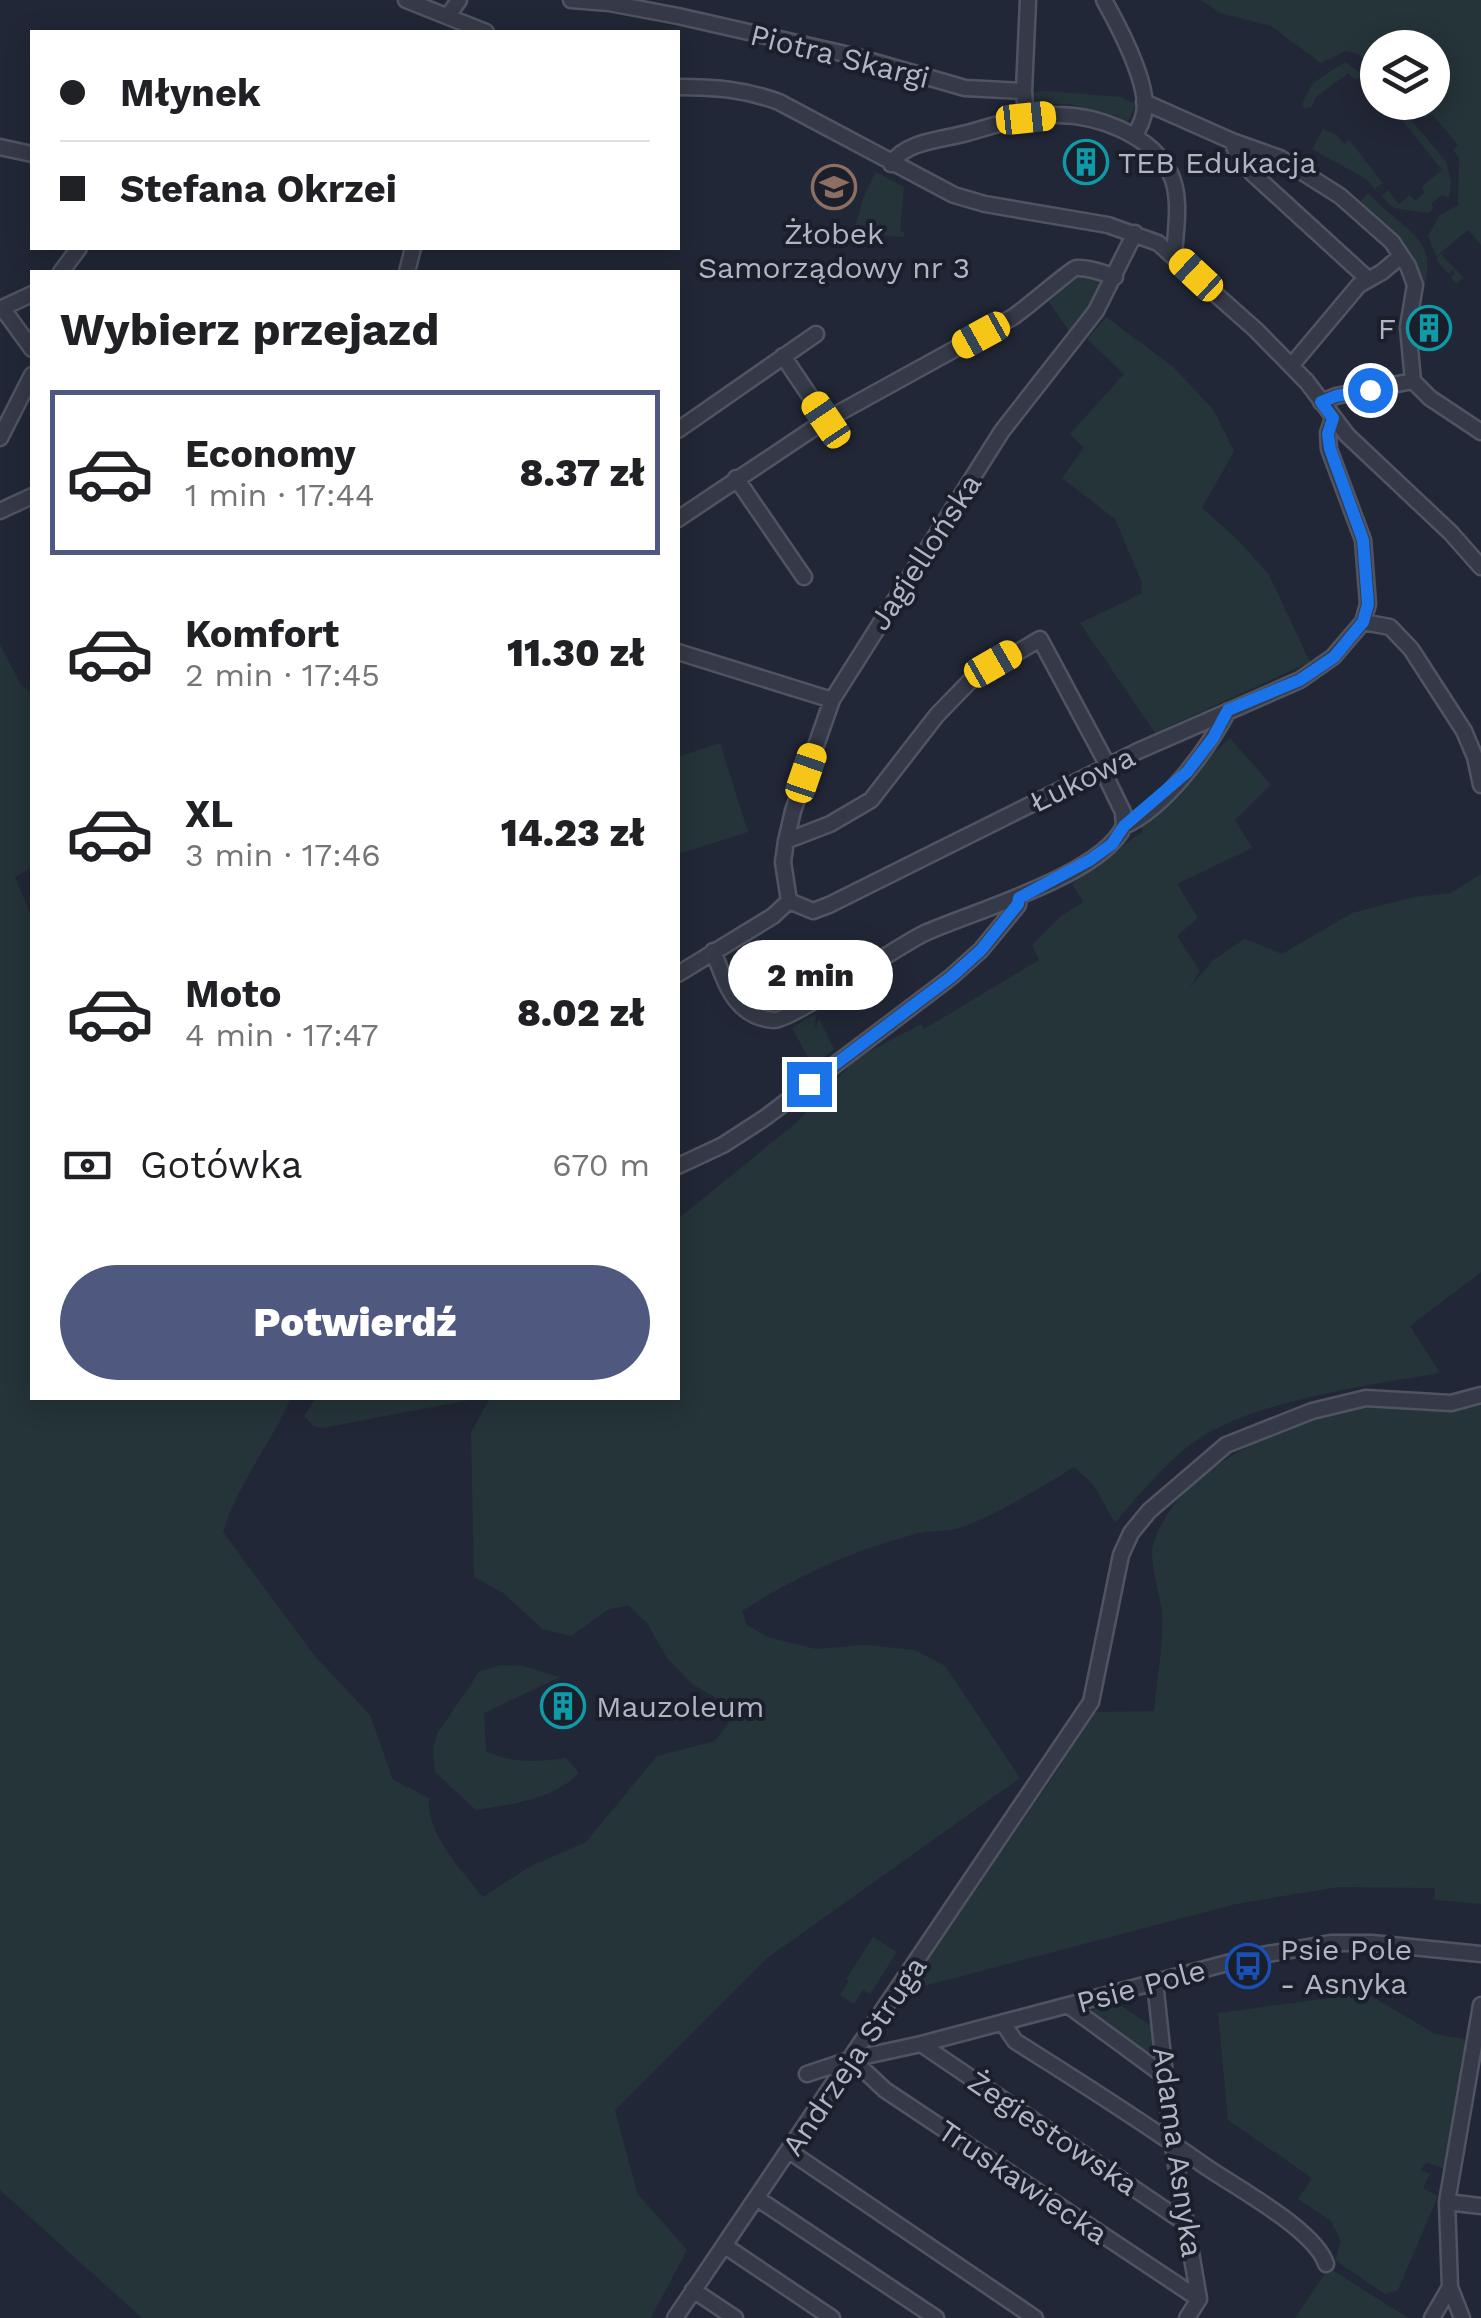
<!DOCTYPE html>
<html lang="pl">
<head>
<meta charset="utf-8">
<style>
	:root { --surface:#fff; --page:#f6f6f6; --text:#202124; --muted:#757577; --line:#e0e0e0; --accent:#4f5980 }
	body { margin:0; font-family:"Work Sans",sans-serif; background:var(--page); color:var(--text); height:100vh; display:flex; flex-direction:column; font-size:38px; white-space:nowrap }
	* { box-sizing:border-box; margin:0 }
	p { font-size:32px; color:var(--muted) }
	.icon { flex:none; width:55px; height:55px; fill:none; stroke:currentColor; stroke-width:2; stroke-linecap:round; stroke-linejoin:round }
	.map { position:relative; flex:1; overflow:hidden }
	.panel { position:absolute; left:30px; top:270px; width:650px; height:1130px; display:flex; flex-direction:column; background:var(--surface); border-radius:0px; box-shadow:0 5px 25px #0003 }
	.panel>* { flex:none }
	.top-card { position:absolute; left:30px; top:30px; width:650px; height:220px; border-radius:0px; box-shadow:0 5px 25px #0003; display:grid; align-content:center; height:220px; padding:0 30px; background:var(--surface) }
	.controls { position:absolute; left:1360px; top:30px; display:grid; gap:20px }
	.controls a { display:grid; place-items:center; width:90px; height:90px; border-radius:50%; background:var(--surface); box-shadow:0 5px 25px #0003; font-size:50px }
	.end { position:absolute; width:45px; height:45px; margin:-22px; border:12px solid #1a73e8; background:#fff; box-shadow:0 0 0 5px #fff }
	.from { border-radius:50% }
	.bubble { position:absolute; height:70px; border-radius:35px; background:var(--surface); box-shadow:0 5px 25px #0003; font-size:32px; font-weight:800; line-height:70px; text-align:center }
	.car { position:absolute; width:30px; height:60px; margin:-30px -15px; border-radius:12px; box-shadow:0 0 8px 2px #0007; background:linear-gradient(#f5c518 24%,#345 0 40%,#f5c518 0 76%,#345 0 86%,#f5c518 0) }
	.top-card b { display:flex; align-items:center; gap:35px; height:95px; font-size:38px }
	.top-card b+b { border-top:2px solid var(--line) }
	.top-card i { width:25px; height:25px; background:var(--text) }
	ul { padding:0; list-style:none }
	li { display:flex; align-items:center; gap:30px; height:165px; margin:0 20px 15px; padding:0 10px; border:5px solid transparent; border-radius:0px }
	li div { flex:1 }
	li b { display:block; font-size:38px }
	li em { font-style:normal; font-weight:800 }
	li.on { border-color:var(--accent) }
	li>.icon { width:90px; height:90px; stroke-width:1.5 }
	h2 { padding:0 30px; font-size:45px; line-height:120px }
	.pay { display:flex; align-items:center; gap:25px; height:110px; padding:0 30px; font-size:38px }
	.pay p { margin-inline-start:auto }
	.primary-button { display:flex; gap:20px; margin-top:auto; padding:20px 30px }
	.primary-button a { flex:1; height:115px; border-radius:60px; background:var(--accent); color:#fff; font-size:40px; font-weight:800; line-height:115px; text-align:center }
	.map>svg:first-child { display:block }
</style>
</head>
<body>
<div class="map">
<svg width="1481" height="2318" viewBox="0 0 1481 2318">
	<rect width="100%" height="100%" fill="#222737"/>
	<path fill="#253439" d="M1201,0H1481V245L1468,230L1440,253L1464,278L1456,284L1451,277L1455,274L1453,270L1448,274L1436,259L1440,254L1436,256L1428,236L1439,216L1458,205L1459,158L1453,150L1458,145L1432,114L1425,118L1411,103L1432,102V48H1378L1377,71L1358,54L1346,51L1321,63L1271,26L1220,13Z
		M1345,62L1377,84V101L1359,77L1355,80L1348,73L1316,97L1311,107L1304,108L1302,104L1313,83Z
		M1044,91L1121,97L1136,105L1127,123L1116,119L1117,116L1070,104L1036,105L1034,93Z
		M1379,103H1397L1447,163L1451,183L1449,199L1442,195L1431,204L1434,208L1428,213L1394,208L1381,196L1388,190L1399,204L1410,195L1415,201L1425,193L1421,187L1442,170L1390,105L1383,107Z
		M1323,129L1337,135L1344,144L1349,140L1383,183L1375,189L1366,179L1312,149Z
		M876,172L904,187L900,231L904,232V237L853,233C862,206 861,198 876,172Z
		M1368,193C1407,235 1447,238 1417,306L1414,264L1404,247L1360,202Z
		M1077,272L1096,277L1103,284L1096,302L1072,335L1049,302Z
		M1106,317L1172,366L1213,409L1234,451L1202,508L1238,540L1269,575L1310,662L1155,733L1080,623L1141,594L1142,583L1115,519L1062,478L1084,448L1070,434L1124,374L1087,339Z
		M0,645L21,685L32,694V867L15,877L32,918V1398H291C270,1445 238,1483 223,1532L314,1655L370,1715L393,1780L429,1798C425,1832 462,1871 483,1897L531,1866L586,1842L657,1756L715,1741L731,1719L716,1698L692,1684L667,1658L647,1623L629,1606L609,1609L571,1636L543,1629L502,1592L474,1577L471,1432L490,1398H678V1219L797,1122L857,1058L921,1024L924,1029L1039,960L1032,945L1060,917L1083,902L1072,884L1143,831L1138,823L1230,738L1271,785L1235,820L1252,848L1177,884L1198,918L1177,936L1200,971L1189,989L1213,960L1245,939L1282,954L1352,913L1414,897L1451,893L1481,874V1272L1410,1326L1440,1373C1370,1385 1288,1396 1223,1425C1179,1445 1146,1487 1115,1523L1093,1484L1074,1467C1038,1489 1003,1511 965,1526C950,1532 934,1530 919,1533C856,1549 796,1576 742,1611L746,1624L767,1637L816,1649L865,1645L915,1650L945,1666L1020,1778L767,1958L615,2110L637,2193L687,2250L651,2318H142L0,2190Z
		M720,743L748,832L678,854V757Z
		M816,1013L815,1028L819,1019L834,1049L813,1066L808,1065L806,1071L809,1059L792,1028Z
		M316,1398H480L322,1428L313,1426L304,1416Z
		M1481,1402V1904L1434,1900L1435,1888L1338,1887L1236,1904L916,1988L909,1987L1059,1768L1092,1712L1154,1711C1157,1679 1164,1644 1162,1612C1160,1595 1149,1560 1153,1545C1176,1466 1294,1418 1368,1406C1401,1400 1452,1418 1481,1402Z
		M500,1665L523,1666L560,1677L484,1713L486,1751C511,1764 538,1762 566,1758L579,1773C552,1800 513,1804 476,1810L435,1772L433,1748L437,1734L479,1672Z
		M873,1937L897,1952L870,1994L863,1990L854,2004L840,1995L849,1981L846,1979Z
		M1366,1993L1435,2034L1469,2040L1449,2171L1426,2162L1421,2170L1430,2174L1423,2188L1438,2196L1398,2290L1385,2294L1335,2260L1341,2242L1331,2221L1298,2199L1312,2178L1228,2120L1218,2013Z
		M1115,2002L1153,2027L1155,2048L1152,2058L1090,2017L1094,2008Z
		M1329,2268L1408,2318H1295Z"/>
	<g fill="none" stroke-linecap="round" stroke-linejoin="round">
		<defs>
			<path id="minor" d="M406,0L486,32
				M571,0L609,3L678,16L854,56L965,88L1024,91L1026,117
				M1104,0C1118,25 1150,85 1144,113C1143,121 1138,129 1135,136
				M448,16L459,0
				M678,87C714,87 744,89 779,102L954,195L985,204L1108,225L1158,243L1256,330L1307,382L1347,435L1451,533L1481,567
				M1024,91L1028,0
				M1144,102L1232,141L1280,158L1340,196L1392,242L1408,266L1415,285L1408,327L1413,381
				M1232,141L1238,157L1252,173L1368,279
				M0,147L32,154
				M891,164C905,141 942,140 967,133C996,125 1026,114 1057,115C1097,115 1149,134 1169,171C1182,194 1176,229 1174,254
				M61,272L79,248
				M407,272L413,248
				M0,309L32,294
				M3,309L32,349
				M783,356L826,420
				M1291,366L1359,285L1382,272L1401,256
				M1321,402L1336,396L1413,381L1430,398L1481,432
				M678,430L816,334
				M0,438L32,375
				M736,478L804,577
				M0,511L32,496
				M678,519L826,420L1013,317C1024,310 1071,269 1076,268C1088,267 1104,273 1115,277
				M1363,622L1390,627L1411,649L1464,731L1475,757L1481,785
				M678,652L832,700
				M1124,826C1165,808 1207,750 1228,711
				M786,841L830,824L871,800L937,715L971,680L1040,639L1108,766
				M789,901L813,911L829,905L1138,751L1300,680L1333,657L1363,622L1368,604L1363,540L1329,449L1328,433L1333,418
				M789,901L783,862L786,841L793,811L832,700L1002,431L1096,311L1135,233
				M713,951C726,983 734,1017 774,1020C791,1021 898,945 925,933C974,911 1102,875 1124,826L1123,812L1102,769
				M678,974L773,916L789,901
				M678,1166L723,1145L766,1117L951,977L981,950L1018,905L1019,898
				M1155,1982L1172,2141L1199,2299L1187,2318
				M1069,2006L1166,2077
				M1003,2023L1015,2041C1078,2081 1141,2120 1202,2164C1233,2186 1315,2229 1326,2264
				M921,2044L1185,2223
				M852,2059L885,2090L1199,2299
				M807,2074L852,2059L921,2044L1250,1957L1331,1943H1372L1481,1954
				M789,2151L1035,2318
				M758,2199L936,2318
				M1447,2202L1481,2206
				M725,2246L832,2318
				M693,2290L735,2318
				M675,2318L1091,1702L1121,1555L1131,1533L1149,1511L1226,1445L1312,1411L1366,1398L1451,1403L1481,1395
				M1432,2318L1450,2287
				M1462,2318L1450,2287L1447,2202L1481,2005"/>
		</defs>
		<use href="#minor" stroke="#505462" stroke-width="19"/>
		<use href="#minor" stroke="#363a48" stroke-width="14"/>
	</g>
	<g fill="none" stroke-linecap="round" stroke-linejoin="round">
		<path stroke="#1a73e8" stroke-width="12" d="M809,1084L951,977L981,950L1018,904L1019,898L1090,860L1112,844L1124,826L1187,772L1213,738L1228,710L1300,680L1334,657L1363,622L1368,604L1363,540L1330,449L1328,434L1333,418L1321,402L1336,396L1370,390"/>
	</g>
	<defs>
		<symbol id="building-ring" viewBox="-11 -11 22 22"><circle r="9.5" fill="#1b1f2c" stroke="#0f9aa8" stroke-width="1.5"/><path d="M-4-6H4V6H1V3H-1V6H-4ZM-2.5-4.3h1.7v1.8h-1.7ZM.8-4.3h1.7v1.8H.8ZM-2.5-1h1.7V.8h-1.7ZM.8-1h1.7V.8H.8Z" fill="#0f9aa8"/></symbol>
		<symbol id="school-ring" viewBox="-11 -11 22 22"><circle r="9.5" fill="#1b1f2c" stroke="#8d6e63" stroke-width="1.5"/><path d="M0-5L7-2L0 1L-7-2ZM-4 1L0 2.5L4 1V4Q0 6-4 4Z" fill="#8d6e63"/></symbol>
		<symbol id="bus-ring" viewBox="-11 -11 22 22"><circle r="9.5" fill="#1b1f2c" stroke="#1a4fb4" stroke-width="1.5"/><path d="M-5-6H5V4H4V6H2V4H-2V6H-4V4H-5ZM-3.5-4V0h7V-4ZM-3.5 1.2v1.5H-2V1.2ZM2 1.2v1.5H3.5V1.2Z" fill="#1a4fb4"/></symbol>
	</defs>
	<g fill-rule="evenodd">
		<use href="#building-ring" x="1061" y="137" width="50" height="50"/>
		<use href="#school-ring" x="809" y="162" width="50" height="50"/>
		<use href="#building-ring" x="1404" y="303" width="50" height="50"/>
		<use href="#building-ring" x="538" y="1681" width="50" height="50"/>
		<use href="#bus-ring" x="1223" y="1941" width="50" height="50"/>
	</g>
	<g text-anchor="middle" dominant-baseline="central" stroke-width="8" stroke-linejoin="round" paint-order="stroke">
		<g font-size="30" fill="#b0b4c4" stroke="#1b1f2c">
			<text transform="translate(840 56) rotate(14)">Piotra Skargi</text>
			<text transform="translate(925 552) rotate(-57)">Jagiellońska</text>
			<text transform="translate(1082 779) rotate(-26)">Łukowa</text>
			<text transform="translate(1141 1986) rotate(-15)">Psie Pole</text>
			<text transform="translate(854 2056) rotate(-56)">Andrzeja Struga</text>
			<text transform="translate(1053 2133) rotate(34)">Żegiestowska</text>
			<text transform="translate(1178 2152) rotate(82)">Adama Asnyka</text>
			<text transform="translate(1023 2182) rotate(34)">Truskawiecka</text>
		</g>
		<g font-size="30" fill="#b0b4c4" stroke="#1b1f2c" text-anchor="start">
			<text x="1118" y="162">TEB Edukacja</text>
			<text x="834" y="233" text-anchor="middle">Żłobek<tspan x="834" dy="34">Samorządowy nr 3</tspan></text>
			<text x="1396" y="328" text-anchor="end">F</text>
			<text x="596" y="1706">Mauzoleum</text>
			<text x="1280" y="1949">Psie Pole<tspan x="1280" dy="34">- Asnyka</tspan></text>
		</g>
	</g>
</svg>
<div class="controls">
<a><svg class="icon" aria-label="layers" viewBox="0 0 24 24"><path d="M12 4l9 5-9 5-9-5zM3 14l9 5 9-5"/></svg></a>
</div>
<i class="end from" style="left:1370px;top:390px"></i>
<i class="end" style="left:809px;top:1084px"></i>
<div class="bubble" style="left:728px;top:940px;width:165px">2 min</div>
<i class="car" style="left:1026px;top:118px;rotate:84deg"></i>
<i class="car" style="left:1196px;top:275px;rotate:313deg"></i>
<i class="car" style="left:981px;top:335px;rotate:241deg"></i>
<i class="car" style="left:826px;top:420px;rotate:326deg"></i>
<i class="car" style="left:993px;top:664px;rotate:60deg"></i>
<i class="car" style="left:806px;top:773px;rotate:19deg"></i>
<div class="top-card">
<b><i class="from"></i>Młynek</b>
<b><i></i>Stefana Okrzei</b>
</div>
<section class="panel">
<h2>Wybierz przejazd</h2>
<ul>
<li class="on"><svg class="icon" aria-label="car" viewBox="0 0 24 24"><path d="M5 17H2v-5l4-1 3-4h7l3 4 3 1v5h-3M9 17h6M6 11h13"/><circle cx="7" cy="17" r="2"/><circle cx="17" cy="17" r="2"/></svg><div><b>Economy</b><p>1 min · 17:44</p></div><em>8.37 zł</em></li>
<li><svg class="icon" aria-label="car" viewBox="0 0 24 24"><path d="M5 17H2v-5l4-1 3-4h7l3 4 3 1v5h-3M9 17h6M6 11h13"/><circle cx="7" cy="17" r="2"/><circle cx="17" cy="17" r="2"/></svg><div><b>Komfort</b><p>2 min · 17:45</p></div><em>11.30 zł</em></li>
<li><svg class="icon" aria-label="car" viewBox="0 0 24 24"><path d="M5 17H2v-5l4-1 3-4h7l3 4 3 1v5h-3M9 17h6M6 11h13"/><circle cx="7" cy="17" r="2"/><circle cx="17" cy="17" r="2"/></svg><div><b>XL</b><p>3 min · 17:46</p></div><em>14.23 zł</em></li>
<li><svg class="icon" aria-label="car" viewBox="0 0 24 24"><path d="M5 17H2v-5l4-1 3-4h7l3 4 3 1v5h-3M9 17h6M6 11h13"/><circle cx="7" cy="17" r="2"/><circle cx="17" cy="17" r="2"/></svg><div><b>Moto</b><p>4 min · 17:47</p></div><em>8.02 zł</em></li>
</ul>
<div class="pay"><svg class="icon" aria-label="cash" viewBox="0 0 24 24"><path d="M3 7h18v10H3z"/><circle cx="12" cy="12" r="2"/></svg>Gotówka<p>670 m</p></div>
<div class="primary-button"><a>Potwierdź</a></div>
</section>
</div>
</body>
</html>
